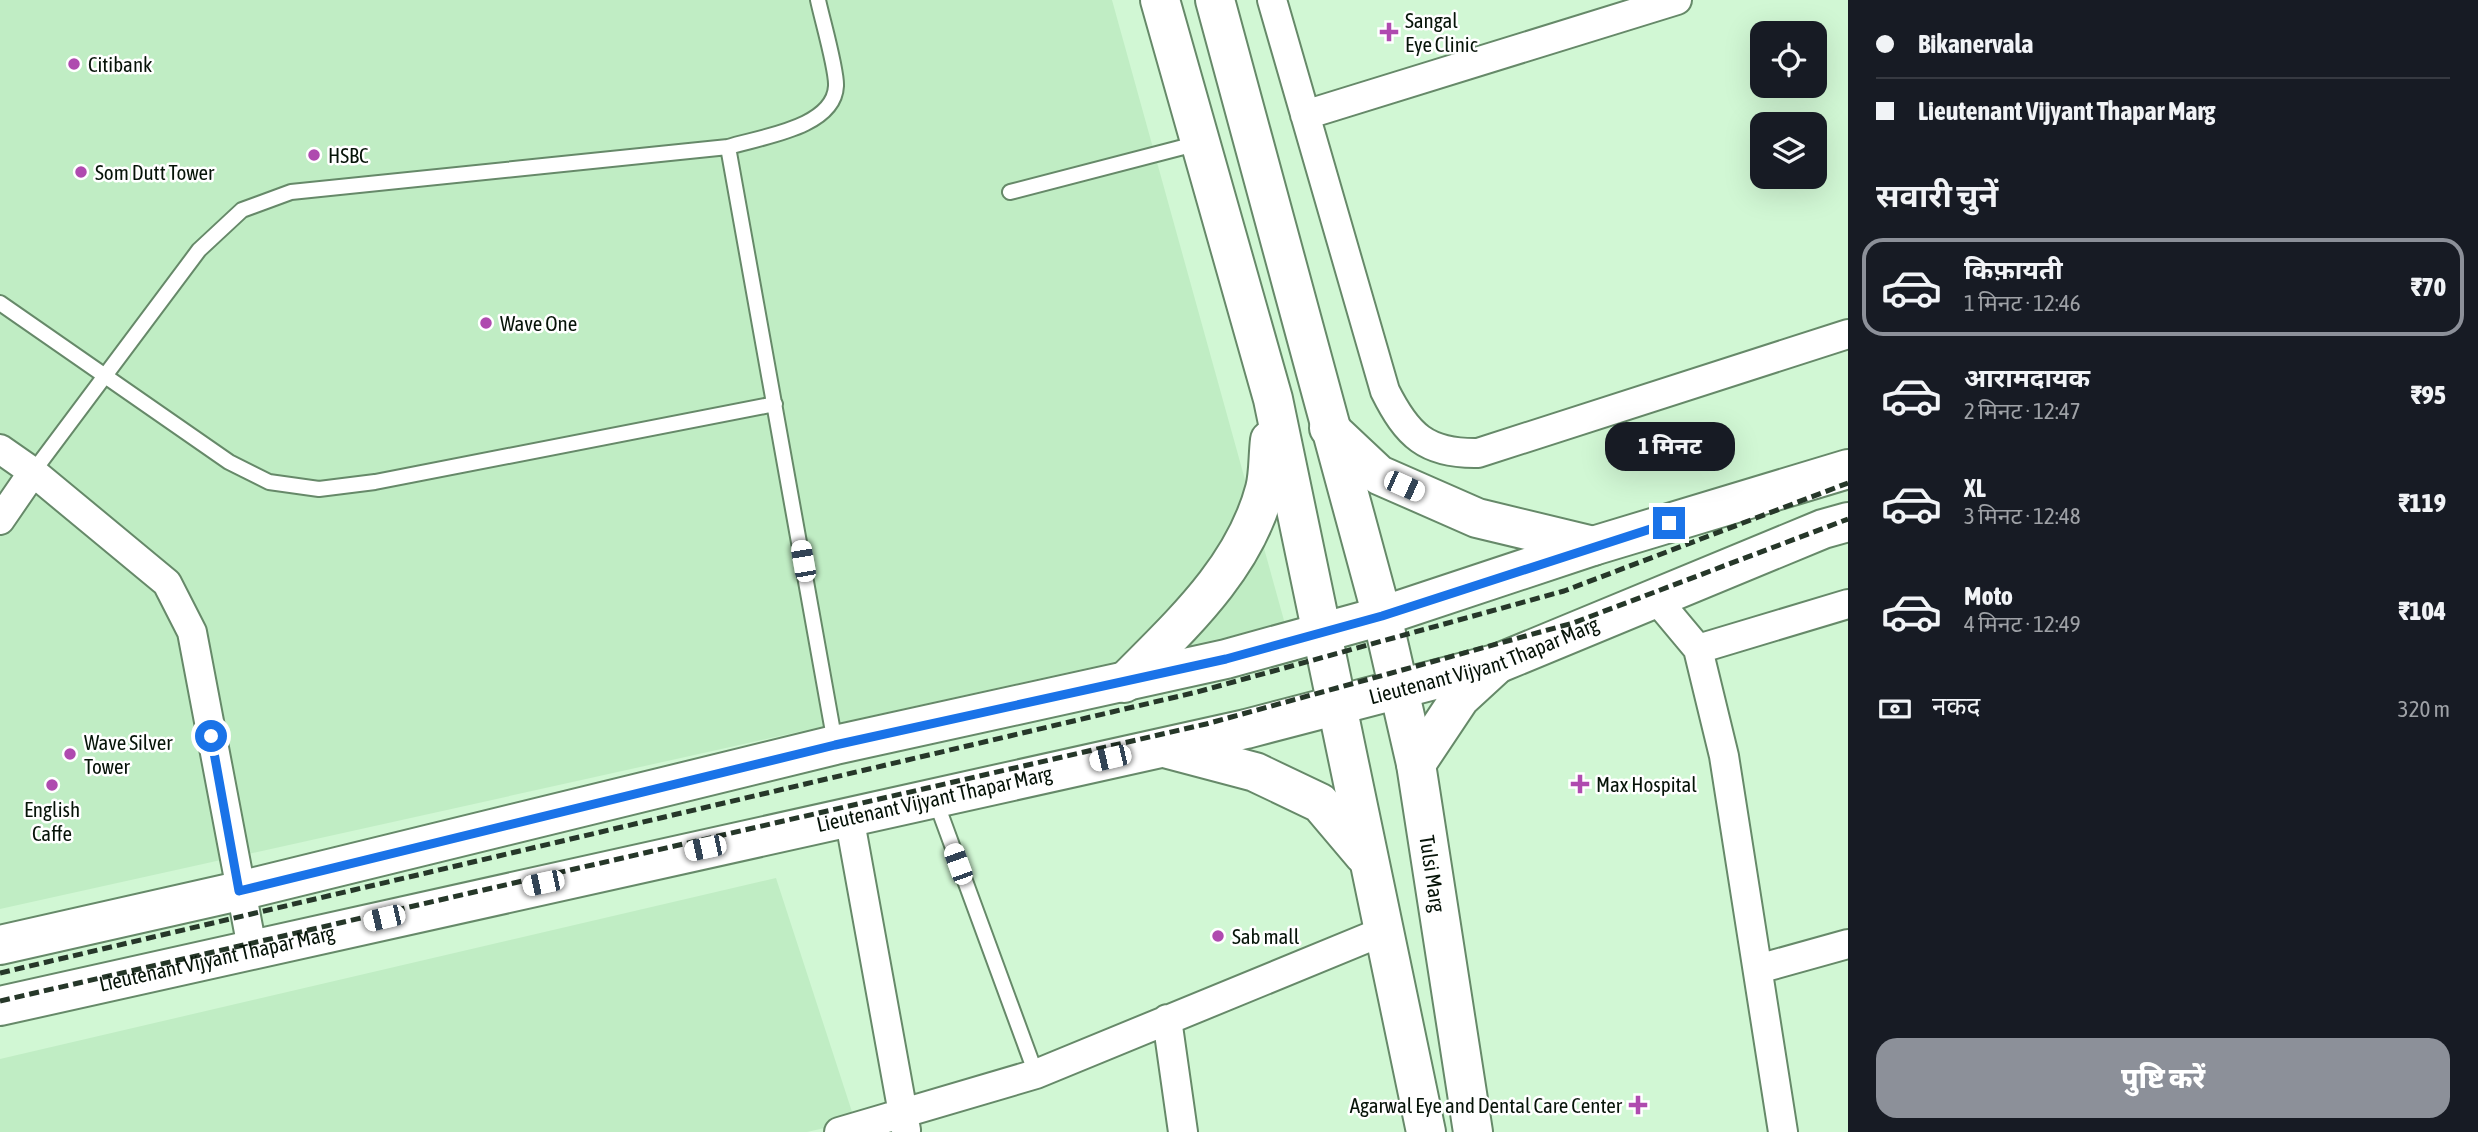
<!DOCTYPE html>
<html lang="hi">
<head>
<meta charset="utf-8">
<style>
	:root { --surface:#171b24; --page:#20242c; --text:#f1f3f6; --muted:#9ea1a6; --line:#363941; --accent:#8c9099 }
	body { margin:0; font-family:"Asap Condensed","Noto Sans Devanagari",sans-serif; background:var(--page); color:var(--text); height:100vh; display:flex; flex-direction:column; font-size:26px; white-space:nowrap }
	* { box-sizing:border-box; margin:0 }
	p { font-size:23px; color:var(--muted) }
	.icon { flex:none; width:38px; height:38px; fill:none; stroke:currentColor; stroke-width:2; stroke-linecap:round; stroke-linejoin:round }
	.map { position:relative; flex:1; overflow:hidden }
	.details { display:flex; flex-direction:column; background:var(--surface); width:630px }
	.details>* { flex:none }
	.top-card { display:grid; align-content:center; height:154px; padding:0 28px; background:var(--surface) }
	.fabs { position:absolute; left:1750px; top:21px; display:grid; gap:14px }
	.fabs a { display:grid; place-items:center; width:77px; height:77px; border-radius:14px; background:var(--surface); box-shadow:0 7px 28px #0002; font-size:35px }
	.end { position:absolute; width:32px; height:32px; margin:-16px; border:9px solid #1a73e8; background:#fff; box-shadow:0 0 0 4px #fff }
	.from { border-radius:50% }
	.bubble { position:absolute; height:49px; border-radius:21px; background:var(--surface); box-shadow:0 7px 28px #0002; font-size:23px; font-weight:800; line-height:49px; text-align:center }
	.car { position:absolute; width:21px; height:42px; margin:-21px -10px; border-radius:9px; box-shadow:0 0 5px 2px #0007; background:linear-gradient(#fff 24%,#345 0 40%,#fff 0 76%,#345 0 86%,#fff 0) }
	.top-card b { display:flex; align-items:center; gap:24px; height:66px; font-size:26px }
	.top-card b+b { border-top:2px solid var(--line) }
	.top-card i { width:18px; height:18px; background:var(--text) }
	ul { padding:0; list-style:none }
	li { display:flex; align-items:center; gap:21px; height:98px; margin:0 14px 10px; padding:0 14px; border:4px solid transparent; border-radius:21px }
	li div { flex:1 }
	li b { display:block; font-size:26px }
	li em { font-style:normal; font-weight:800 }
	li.active { border-color:var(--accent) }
	li>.icon { width:63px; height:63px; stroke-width:1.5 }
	h2 { padding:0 28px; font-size:32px; line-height:84px }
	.pay { display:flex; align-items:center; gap:18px; height:77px; padding:0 28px; font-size:26px }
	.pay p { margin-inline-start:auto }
	.button { display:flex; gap:14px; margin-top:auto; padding:14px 28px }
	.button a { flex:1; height:80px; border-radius:21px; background:var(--accent); color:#fff; font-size:28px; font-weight:800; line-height:80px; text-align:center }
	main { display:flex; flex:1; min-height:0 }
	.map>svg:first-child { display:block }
</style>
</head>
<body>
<main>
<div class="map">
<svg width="1848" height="1132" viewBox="0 0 1848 1132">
	<rect width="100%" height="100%" fill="#d1f7d4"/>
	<path fill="#c0edc4" d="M0,0H1112L1285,624L0,909Z
		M776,878L855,1121L807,1132H0V1059Z"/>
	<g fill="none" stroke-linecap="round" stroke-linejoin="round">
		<defs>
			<path id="lane" d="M728,147C760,137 834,128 836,86C837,70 822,19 818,0
				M1010,192L1199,143
				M0,303L229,462L269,482L319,489L375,482L775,404
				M33,472L199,250L242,210L291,192L728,147L835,743
				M935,799L1036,1074"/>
			<path id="street" d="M1272,0L1385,391C1407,435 1426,454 1478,453L1848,334
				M1305,115L1677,0
				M0,449L33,472L167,583L192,632L252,948
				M0,520L33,472
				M1657,600L1698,649L1848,604
				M1698,649L1724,756L1783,1132
				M849,816L906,1130
				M1758,969L1848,944
				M1167,1019L1183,1132
				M839,1132L1036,1074L1384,931"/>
			<g id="secondary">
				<path d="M1160,0L1273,399L1426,1132"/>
				<path id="s1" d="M1215,0L1382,616L1416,764L1473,1132"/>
				<path d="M1329,428L1379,475L1477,518L1593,546"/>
				<path d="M1124,683C1180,626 1244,569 1265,489C1269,474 1268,456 1270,440"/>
				<path d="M1168,749L1255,772L1320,803L1364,855"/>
				<path d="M1416,764L1460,698L1497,664"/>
				<path d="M0,945L239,891L835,745L1226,659L1382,616L1593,546L1848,469"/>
				<path id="s2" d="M0,1006L1246,729L1499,663L1823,529L1848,522"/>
			</g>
		</defs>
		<use href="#lane" stroke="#668969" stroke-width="18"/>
		<use href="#street" stroke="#668969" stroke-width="32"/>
		<use href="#secondary" stroke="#668969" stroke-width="42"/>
		<use href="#lane" stroke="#fff" stroke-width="14"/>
		<use href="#street" stroke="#fff" stroke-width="28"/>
		<use href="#secondary" stroke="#fff" stroke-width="38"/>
		<path stroke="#263729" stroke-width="5" stroke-dasharray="10 5" stroke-linecap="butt" d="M0,973L1197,692L1564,591L1848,483
			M0,1001L1206,724L1573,623L1848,519"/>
	</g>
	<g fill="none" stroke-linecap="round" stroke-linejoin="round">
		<path stroke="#1a73e8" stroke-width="9" d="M211,736L239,891L835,745L1226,659L1382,616L1669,523"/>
	</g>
	<g fill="#af4aaf" stroke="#fff" stroke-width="2.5">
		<path d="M1385.5 21.5h7v7h7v7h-7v7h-7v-7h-7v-7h7z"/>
		<circle cx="74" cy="64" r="7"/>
		<circle cx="314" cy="155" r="7"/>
		<circle cx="81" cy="172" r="7"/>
		<circle cx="486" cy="323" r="7"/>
		<circle cx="70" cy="754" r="7"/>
		<path d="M1576.5 773.5h7v7h7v7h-7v7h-7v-7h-7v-7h7z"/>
		<circle cx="52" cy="785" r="7"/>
		<circle cx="1218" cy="936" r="7"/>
		<path d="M1634.5 1094.5h7v7h7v7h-7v7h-7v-7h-7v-7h7z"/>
	</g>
	<g text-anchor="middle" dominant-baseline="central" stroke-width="5" stroke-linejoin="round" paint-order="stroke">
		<g font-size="21" fill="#061308" stroke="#fff" text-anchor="start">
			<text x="1405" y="20">Sangal<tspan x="1405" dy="24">Eye Clinic</tspan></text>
			<text x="88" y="64">Citibank</text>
			<text x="328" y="155">HSBC</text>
			<text x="95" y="172">Som Dutt Tower</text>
			<text x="500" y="323">Wave One</text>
			<text x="84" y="742">Wave Silver<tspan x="84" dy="24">Tower</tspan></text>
			<text x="1596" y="784">Max Hospital</text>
			<text x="52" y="809" text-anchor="middle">English<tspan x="52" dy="24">Caffe</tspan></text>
			<text x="1232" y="936">Sab mall</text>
			<text x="1622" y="1105" text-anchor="end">Agarwal Eye and Dental Care Center</text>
		</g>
		<g font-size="21" fill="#061308" stroke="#fff">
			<text stroke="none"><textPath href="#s2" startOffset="1524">Lieutenant Vijyant Thapar Marg</textPath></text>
			<text stroke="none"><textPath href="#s2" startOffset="957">Lieutenant Vijyant Thapar Marg</textPath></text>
			<text stroke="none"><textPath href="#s1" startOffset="901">Tulsi Marg</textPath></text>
			<text stroke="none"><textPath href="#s2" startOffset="222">Lieutenant Vijyant Thapar Marg</textPath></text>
		</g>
	</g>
</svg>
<div class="fabs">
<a><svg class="icon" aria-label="locate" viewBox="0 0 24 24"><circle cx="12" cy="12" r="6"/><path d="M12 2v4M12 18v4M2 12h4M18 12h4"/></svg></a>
<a><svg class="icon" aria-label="layers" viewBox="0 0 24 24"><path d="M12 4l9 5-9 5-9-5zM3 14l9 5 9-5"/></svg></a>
</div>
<i class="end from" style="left:211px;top:736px"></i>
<i class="end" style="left:1669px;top:523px"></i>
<div class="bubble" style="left:1605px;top:422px;width:130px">1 मिनट</div>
<i class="car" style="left:1404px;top:486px;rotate:114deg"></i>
<i class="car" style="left:803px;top:561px;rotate:350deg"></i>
<i class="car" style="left:1110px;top:758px;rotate:257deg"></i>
<i class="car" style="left:705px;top:848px;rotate:258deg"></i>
<i class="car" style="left:958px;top:864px;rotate:340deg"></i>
<i class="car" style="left:543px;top:883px;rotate:258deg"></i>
<i class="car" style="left:384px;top:918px;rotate:257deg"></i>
</div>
<section class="details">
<div class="top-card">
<b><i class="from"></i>Bikanervala</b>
<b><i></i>Lieutenant Vijyant Thapar Marg</b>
</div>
<h2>सवारी चुनें</h2>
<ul>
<li class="active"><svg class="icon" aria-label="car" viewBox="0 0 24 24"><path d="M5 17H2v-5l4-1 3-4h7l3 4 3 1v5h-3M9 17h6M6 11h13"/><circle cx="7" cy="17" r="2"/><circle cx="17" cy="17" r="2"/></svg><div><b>किफ़ायती</b><p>1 मिनट · 12:46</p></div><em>₹70</em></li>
<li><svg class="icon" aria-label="car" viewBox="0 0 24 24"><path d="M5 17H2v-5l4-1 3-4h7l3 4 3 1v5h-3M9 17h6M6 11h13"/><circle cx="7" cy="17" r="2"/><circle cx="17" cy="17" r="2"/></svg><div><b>आरामदायक</b><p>2 मिनट · 12:47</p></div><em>₹95</em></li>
<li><svg class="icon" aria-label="car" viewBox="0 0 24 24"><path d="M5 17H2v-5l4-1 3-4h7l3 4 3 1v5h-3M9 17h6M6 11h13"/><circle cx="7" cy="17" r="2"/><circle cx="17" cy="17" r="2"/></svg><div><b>XL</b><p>3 मिनट · 12:48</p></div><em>₹119</em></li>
<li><svg class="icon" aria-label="car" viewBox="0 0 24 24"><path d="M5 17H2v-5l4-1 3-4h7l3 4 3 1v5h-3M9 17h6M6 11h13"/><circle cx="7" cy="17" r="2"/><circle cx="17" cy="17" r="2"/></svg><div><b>Moto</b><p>4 मिनट · 12:49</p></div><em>₹104</em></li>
</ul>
<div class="pay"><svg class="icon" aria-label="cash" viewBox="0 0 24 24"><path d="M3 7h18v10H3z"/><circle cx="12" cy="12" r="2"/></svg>नकद<p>320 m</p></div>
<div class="button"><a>पुष्टि करें</a></div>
</section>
</main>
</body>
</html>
